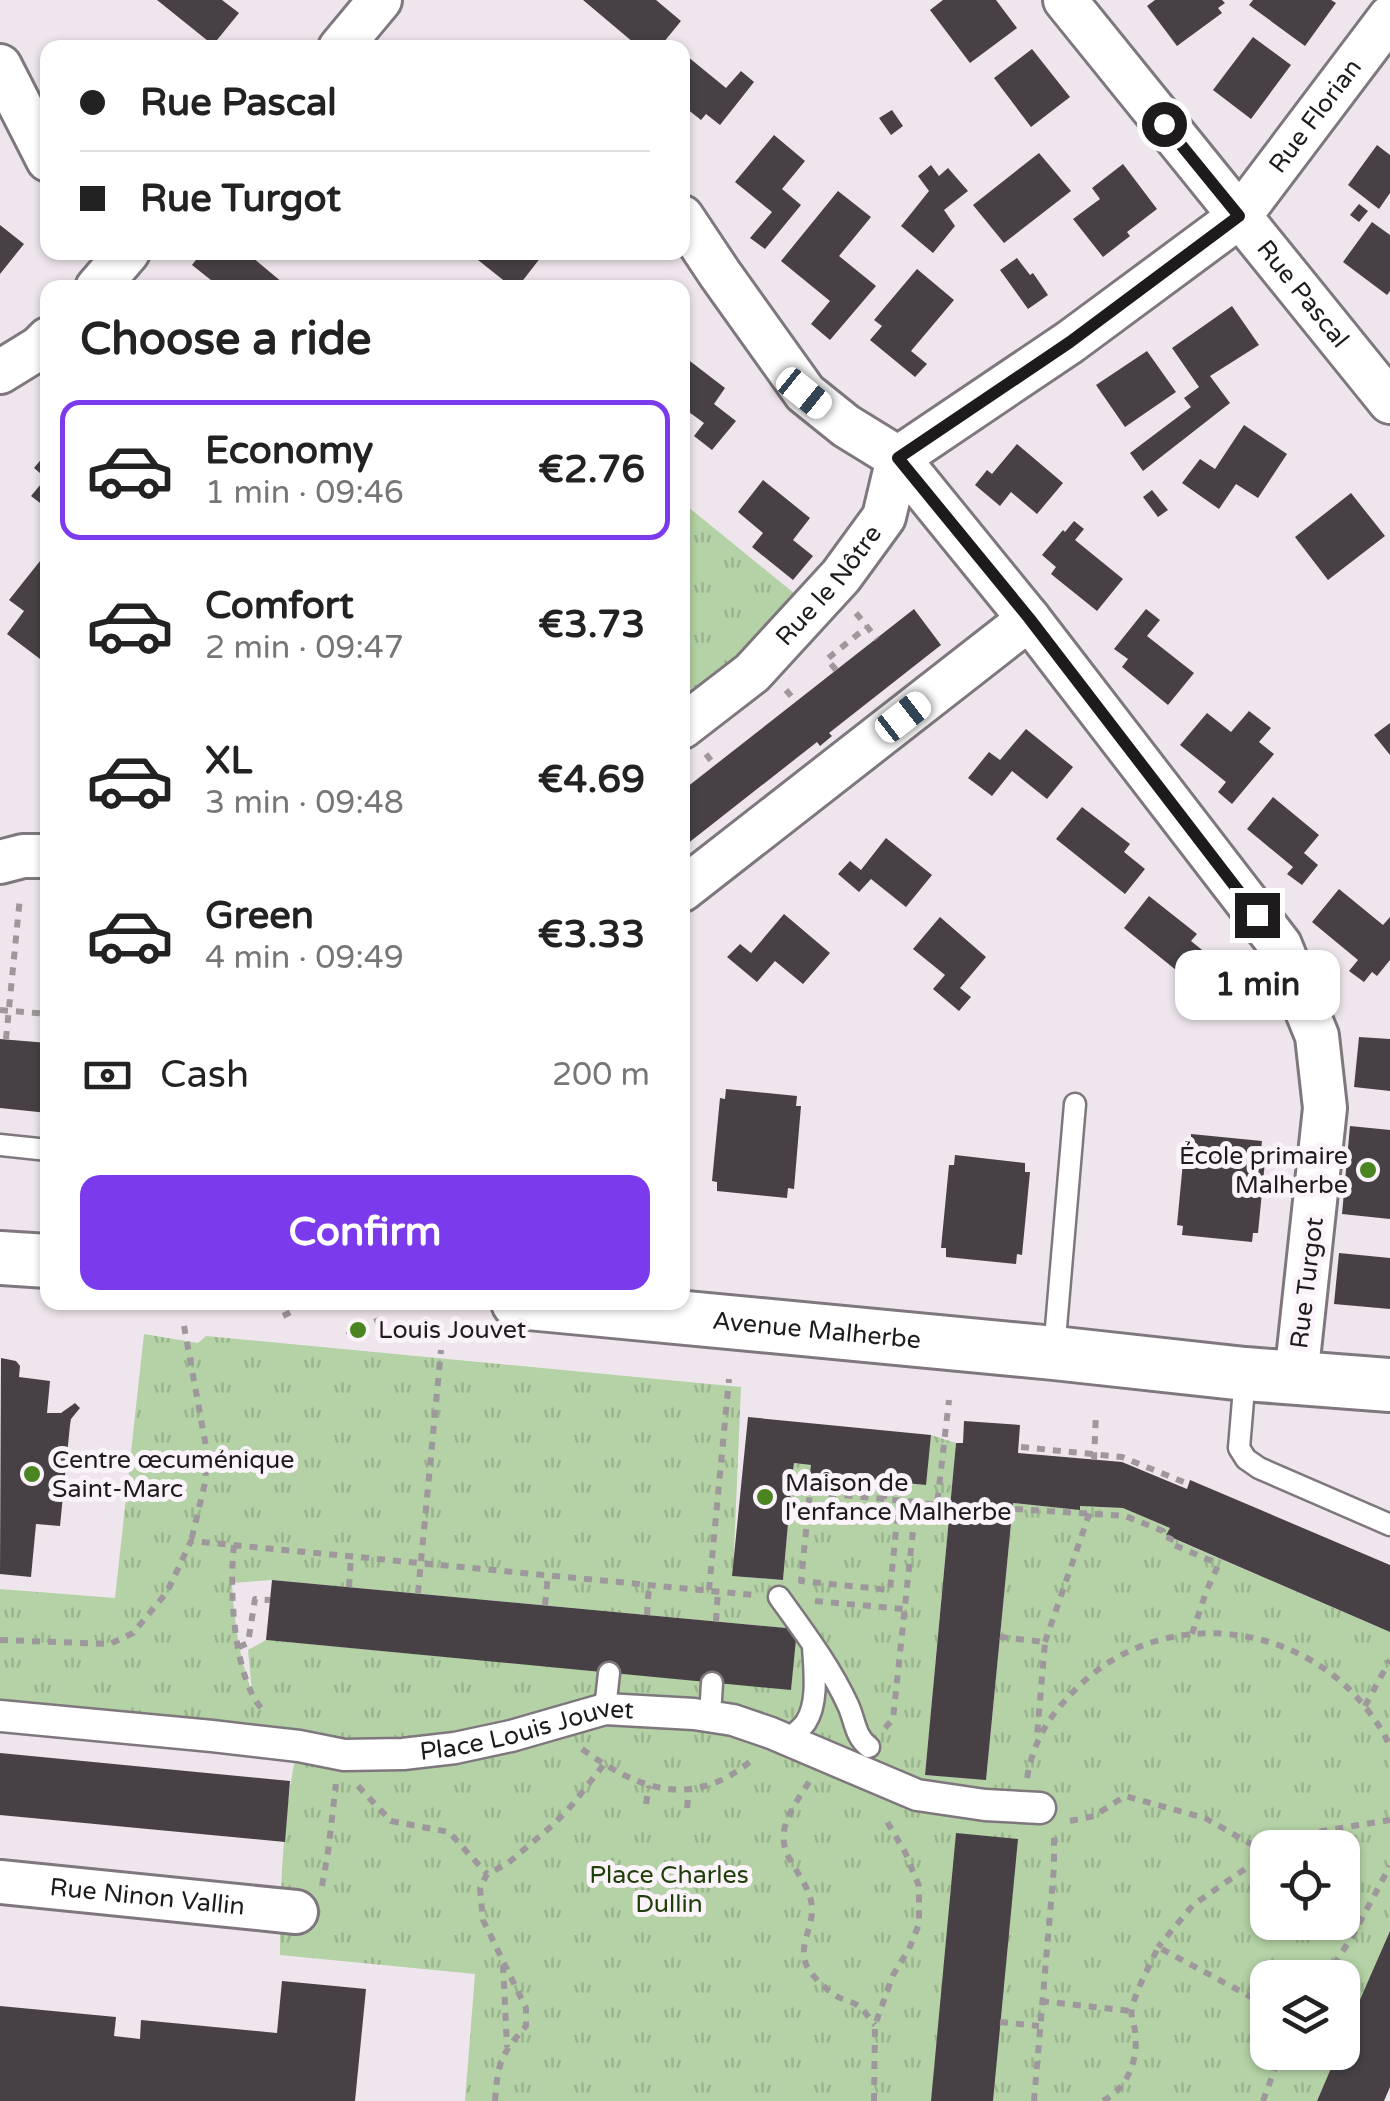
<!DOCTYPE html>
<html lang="en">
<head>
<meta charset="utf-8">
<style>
	:root { --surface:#fff; --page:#f6f6f6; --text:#222; --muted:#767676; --line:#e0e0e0; --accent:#7c3aed }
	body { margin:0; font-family:"Varela Round",sans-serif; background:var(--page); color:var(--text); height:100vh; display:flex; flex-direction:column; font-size:38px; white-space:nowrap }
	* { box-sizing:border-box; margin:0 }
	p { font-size:32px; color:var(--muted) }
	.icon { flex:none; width:55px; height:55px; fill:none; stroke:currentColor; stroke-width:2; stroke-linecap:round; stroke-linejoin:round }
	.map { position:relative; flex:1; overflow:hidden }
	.side { position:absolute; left:40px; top:280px; width:650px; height:1030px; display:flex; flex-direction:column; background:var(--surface); border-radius:20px; box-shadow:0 2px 8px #0004 }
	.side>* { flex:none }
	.hud { position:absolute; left:40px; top:40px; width:650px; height:220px; border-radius:20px; box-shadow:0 2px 8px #0004; display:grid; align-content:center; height:220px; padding:0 40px; background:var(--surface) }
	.controls { position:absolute; left:1250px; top:1830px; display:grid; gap:20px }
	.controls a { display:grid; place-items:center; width:110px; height:110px; border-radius:20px; background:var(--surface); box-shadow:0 2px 8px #0004; font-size:50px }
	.end { position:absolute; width:45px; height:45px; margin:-22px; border:12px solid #1e1b1d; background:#fff; box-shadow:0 0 0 5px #fff }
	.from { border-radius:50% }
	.bubble { position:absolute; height:70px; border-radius:20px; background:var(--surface); box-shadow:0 2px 8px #0004; font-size:32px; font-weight:800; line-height:70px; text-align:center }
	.car { position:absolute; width:30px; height:60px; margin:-30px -15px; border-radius:12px; box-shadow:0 0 8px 2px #0007; background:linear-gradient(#fff 24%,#345 0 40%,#fff 0 76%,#345 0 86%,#fff 0) }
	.hud b { display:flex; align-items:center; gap:35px; height:95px; font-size:38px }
	.hud b+b { border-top:2px solid var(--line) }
	.hud i { width:25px; height:25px; background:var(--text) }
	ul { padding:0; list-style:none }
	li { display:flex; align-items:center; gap:30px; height:140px; margin:0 20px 15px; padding:0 20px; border:5px solid transparent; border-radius:20px }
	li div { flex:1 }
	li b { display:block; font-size:38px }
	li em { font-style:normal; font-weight:800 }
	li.current { border-color:var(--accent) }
	li>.icon { width:90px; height:90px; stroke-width:1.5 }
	h2 { padding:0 40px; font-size:45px; line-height:120px }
	.pay { display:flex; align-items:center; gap:25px; height:110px; padding:0 40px; font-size:38px }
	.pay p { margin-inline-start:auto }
	.cta { display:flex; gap:20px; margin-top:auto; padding:20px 40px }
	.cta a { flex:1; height:115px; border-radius:20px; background:var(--accent); color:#fff; font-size:40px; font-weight:800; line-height:115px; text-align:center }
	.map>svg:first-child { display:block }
</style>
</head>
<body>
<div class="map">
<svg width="1390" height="2101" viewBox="0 0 1390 2101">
	<defs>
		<pattern id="park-tufts" width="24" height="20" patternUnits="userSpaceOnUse" patternTransform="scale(2.5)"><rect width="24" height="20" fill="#b4d2a5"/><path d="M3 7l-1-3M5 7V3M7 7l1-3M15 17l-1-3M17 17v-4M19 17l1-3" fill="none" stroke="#9ab48e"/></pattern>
	</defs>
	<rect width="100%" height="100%" fill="#eee6ec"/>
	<path fill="url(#park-tufts)" fill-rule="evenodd" d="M682,502L800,598L682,714Z
		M144,1334L198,1343L206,1336L741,1387L733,1576L783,1580L791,1490L786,1489L788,1470H793L794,1463L811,1465V1475L925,1485L931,1435L956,1443L925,1775L986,1779L1013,1503L1079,1509L1080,1506L1123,1508L1170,1528L1167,1536L1390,1632V1931L1343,2041L1342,1978H1268V2052L1338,2053L1317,2101H465L475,1974L280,1955C280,1885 283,1813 298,1744L0,1714V1589L115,1598ZM272,1580L796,1629L791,1689L266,1640L248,1650L252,1692C239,1657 234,1620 232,1583ZM1268,1848H1342V1922H1268Z"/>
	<path fill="#474146" d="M157,0H222L239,13L213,45Z
		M583,0H656L681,21L659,48H640Z
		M943,0H996L1017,28L970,63L930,10Z
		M1155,0H1222L1225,3L1218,8L1222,13L1177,46L1147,6Z
		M1253,0H1331L1336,3L1305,46L1249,5Z
		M1253,37L1291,65L1251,119L1213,90Z
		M1032,49L1070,97L1031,127L994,78Z
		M682,52L726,88L741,71L754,82L720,125L706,114L701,120L682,105Z
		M892,110L903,126L891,135L879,118Z
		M774,135L805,161L782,189L801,205L765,249L750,238L772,212L735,182Z
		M1377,145L1390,155V193L1379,209L1348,185Z
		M1039,153L1071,191L1004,243L973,205Z
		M1123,164L1157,209L1127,232L1130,236L1103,257L1073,219L1100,199L1092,188Z
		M931,165L939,176L948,168L968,191L944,210L955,226L933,253L901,226L929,191L918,176Z
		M838,191L871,217L839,256L876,286L830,340L811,324L830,301L781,261Z
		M1359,204L1368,211L1359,222L1350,215Z
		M1372,222L1390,235V291L1387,295L1343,262Z
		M0,225L24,244L0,274Z
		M202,252H246L289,288H221L192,265Z
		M468,252H535L541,257L517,288H513Z
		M1017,258L1030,275L1033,273L1048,295L1028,309L1000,270Z
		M917,269L954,300L911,351L927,364L915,377L870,340L882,326L874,320Z
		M1232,306L1259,345L1210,376L1230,403L1143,471L1130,453L1191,407L1184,398L1199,387L1172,348Z
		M1147,351L1176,392L1125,427L1096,385Z
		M682,355L725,388L714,404L736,421L712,450L694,436L704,423L682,407Z
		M1244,425L1287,454L1258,498L1236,484L1219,509L1182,483L1200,459L1215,469Z
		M1017,444L1063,483L1037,514L1011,492L1000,506L975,485L987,470L992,474Z
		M48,451V509L31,496L46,478L34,468Z
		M763,480L810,518L793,540L813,556L793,580L752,547L763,533L738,512Z
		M1152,490L1168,510L1158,517L1143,497Z
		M1351,493L1385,536L1328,580L1295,537Z
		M1074,521L1084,529L1075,540L1123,579L1097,611L1051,574L1056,567L1042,555L1063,530L1065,532Z
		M48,551V665L7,634L24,611L9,600Z
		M914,609L941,645L829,733L832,736L820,746L817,742L682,848V791Z
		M1146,609L1160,620L1147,636L1194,673L1168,705L1122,667L1128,659L1114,649Z
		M1249,711L1271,728L1259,742L1274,754L1232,804L1218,792L1226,782L1180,745L1207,713L1231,732Z
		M1390,723V755L1374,735Z
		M1026,729L1073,767L1047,799L1012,771L992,796L968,778L989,752L1000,760Z
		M1273,797L1319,835L1304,853L1318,865L1302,885L1287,874L1293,867L1247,829Z
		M1082,807L1130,844L1124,852L1145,869L1125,894L1056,839Z
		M886,838L932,875L906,907L871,879L859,892L838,874L850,861L861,870Z
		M1339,889L1383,925L1390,917V960L1377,976L1372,972L1364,982L1349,971L1358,960L1312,922Z
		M1149,896L1197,934L1191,941L1212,958L1192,983L1124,928Z
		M784,914L830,953L803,984L775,961L757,982L727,957L740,944L751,953Z
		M940,917L986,957L960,988L971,997L959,1011L933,989L945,975L913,949Z
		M1359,1037L1390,1039V1091L1354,1087Z
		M0,1039L48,1043V1113L0,1108Z
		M726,1089L797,1096L796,1106H801L794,1189L788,1188L787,1198L717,1191V1182L712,1181L720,1098L725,1099Z
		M1350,1126L1390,1130V1219L1342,1214Z
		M1191,1134L1262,1141L1261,1150L1266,1151L1258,1233H1253L1252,1242L1182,1235L1183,1226L1177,1225L1185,1141L1191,1142Z
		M955,1155L1025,1163V1172H1030L1022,1255L1017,1254L1016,1264L946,1257V1248H941L949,1165H954Z
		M1339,1253L1390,1258V1309L1334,1304Z
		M347,1325L369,1327L368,1337L346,1334Z
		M1,1358L16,1361L20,1366L19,1377L50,1381L47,1413H61L75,1403L80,1408L71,1419L70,1425L60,1526L36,1524L31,1577L0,1574Z
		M748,1417L931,1435L926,1485L810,1474L811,1465L794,1463L793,1470H788L786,1489L791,1490L783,1580L732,1576Z
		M964,1421L1020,1425L1018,1453L1122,1462L1187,1489L1190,1480L1390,1565V1632L1166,1535L1170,1528L1123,1508L1080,1506V1510L1013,1503L986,1780L925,1775L956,1443H963Z
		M272,1580L797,1629L791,1690L266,1640Z
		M0,1753L290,1781L285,1842L0,1815Z
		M956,1833L1018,1839L993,2101H931Z
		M1390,1931V2087L1384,2101H1317L1338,2052H1342V2041Z
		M282,1981L366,1989L355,2101H0V2006L116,2017L114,2036L140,2039L141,2020L277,2033Z"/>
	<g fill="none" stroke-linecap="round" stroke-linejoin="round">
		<defs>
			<path id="service" d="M0,1145L48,1150
				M1054,1351L1075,1104
				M1245,1376L1239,1448L1246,1459L1259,1468L1390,1525
				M779,1597C804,1632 830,1666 848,1705C855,1720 855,1737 869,1747
				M605,1709L609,1673
				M710,1716L712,1683
				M788,1740C794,1734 802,1728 806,1722C819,1702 814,1668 813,1646"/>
			<g id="pedestrian">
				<path id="s1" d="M0,1716L212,1736L299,1746L344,1755L403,1754L455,1748L511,1736L605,1709L694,1714L733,1720L771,1733L917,1795L985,1805L1040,1808"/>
			</g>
			<g id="minor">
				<path id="s2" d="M1065,0L1390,402"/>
				<path d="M340,48L380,0"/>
				<path d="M0,66L48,160"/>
				<path d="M682,217L720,274L805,393L846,426L898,458L1029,619L1280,945L1317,1036L1325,1108L1296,1378"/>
				<path d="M97,288L128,252"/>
				<path d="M0,372L39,348L48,339"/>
				<path id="s3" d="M682,727L752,673L841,576L884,517L898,458L1070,342L1239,217L1390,17"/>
				<path d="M0,862L23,856H48"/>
				<path d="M682,890L1029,619"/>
				<path id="s4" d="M0,1882L296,1912"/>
			</g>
			<g id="tertiary">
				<path d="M0,1258L48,1261"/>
				<path id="s5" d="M518,1302L1054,1353L1245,1374L1390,1385"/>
			</g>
		</defs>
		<use href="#service" stroke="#7e777d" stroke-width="25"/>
		<use href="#pedestrian" stroke="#7e777d" stroke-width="35"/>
		<use href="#minor" stroke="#7e777d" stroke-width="48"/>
		<use href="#tertiary" stroke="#7e777d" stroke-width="58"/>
		<path stroke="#9e989d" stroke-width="6" stroke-dasharray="8 8" stroke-linecap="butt" d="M856,613L877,639
			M836,670L827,659L867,627
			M786,690L796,702
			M706,754L715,766
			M0,1010L48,1014
			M6,1039L20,897
			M283,1316L293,1311
			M376,1318L388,1346
			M184,1326L207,1452L205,1483L191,1541
			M1021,1447L1122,1457L1186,1483
			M1094,1460L1096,1413
			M884,1499L885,1481
			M899,1500L890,1590L801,1581L810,1492L916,1502
			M790,1505L809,1507
			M1015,1509L1125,1516L1163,1531L1162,1535L1171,1539L1169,1543L1219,1564
			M234,1545C229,1587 233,1676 262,1709
			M349,1587L351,1556
			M709,1590L729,1379
			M418,1593L441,1350
			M815,1601L903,1609
			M545,1605L548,1575
			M647,1615L649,1584
			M716,1621L718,1591
			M1192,1634L1206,1592L1221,1559
			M1000,1637L1045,1642L1037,1736
			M0,1640L110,1644L133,1633L167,1592L191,1541L753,1595
			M1045,1642L1092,1506
			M239,1647L248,1643L255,1599L270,1600
			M1365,1706L1390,1660
			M885,1728L893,1719L916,1502L937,1505L949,1400
			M582,1749C639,1790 692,1810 752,1760
			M1027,1778C1034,1738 1051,1713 1079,1686C1161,1606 1297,1620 1366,1708C1376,1721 1385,1733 1390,1748
			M809,1782C800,1796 787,1814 784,1831C779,1861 812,1879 812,1910C812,1931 795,1951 810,1971C816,1980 828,1991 838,1997C845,2001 854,2002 860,2007C865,2011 870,2020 875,2025
			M358,1786L391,1821L449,1832L487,1874
			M646,1804L649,1786
			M687,1808L689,1789
			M1070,1821L1094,1816L1125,1796L1205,1818L1265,1852L1255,1862L1193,1905L1158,1947
			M1275,1848L1304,1834L1390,1820
			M322,1886L328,1852L336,1784
			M503,1965L507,2047
			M1325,1978L1352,1937L1390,1866
			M1041,2001L1131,2011
			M1000,2022L1039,2026
			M495,2101C498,2062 500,2056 526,2026V2008L483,1920L480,1888L487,1874L507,1864L554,1824L572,1805L605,1763
			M874,2101L875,2025L893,1975L909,1949L919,1924V1886L905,1852L886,1820
			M1034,2101L1054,1867V1833
			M1103,2101C1128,2088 1139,2059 1135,2031C1134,2023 1130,2015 1132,2008C1137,1987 1150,1966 1158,1947L1268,2006
			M1263,2101L1281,2052"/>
		<use href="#service" stroke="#fff" stroke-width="20"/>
		<use href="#pedestrian" stroke="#fff" stroke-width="30"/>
		<use href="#minor" stroke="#fff" stroke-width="42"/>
		<use href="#tertiary" stroke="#fff" stroke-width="52"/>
	</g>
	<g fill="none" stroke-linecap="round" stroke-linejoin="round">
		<path stroke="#1e1b1d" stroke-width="12" d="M1164,124L1239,216L1070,342L898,458L1029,618L1257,915"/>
	</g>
	<g fill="#4a8522" stroke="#fbf3fa" stroke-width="4">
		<circle cx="1368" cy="1170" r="10"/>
		<circle cx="358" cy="1330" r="10"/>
		<circle cx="32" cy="1474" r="10"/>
		<circle cx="765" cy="1497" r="10"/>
	</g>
	<g text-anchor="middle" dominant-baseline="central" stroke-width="10" stroke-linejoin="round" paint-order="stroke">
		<g font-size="25" fill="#1e1b1d" stroke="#fbf3fa">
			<text stroke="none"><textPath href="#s3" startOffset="898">Rue Florian</textPath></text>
			<text stroke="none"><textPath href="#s2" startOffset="378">Rue Pascal</textPath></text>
			<text stroke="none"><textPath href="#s3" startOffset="205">Rue le Nôtre</textPath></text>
			<text transform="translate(1307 1283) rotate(-83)">Rue Turgot</text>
			<text stroke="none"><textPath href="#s5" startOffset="300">Avenue Malherbe</textPath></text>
			<text stroke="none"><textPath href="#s1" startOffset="532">Place Louis Jouvet</textPath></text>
			<text stroke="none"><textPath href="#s4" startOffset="148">Rue Ninon Vallin</textPath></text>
		</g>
		<g font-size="25" fill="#1e1b1d" stroke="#fbf3fa" text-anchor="start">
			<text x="1348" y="1156" text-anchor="end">École primaire<tspan x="1348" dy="29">Malherbe</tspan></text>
			<text x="378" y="1330">Louis Jouvet</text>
			<text x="52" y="1460">Centre œcuménique<tspan x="52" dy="29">Saint-Marc</tspan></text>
			<text x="785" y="1483">Maison de<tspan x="785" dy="29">l'enfance Malherbe</tspan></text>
		</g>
		<g font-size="25" fill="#1e3e08" stroke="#fbf3fa">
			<text x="669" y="1875">Place Charles<tspan x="669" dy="29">Dullin</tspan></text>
		</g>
	</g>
</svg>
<div class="controls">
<a><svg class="icon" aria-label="locate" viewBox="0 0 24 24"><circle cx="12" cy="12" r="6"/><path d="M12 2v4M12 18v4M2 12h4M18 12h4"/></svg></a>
<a><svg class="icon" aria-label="layers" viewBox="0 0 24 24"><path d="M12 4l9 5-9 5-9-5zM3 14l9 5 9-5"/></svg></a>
</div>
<i class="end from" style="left:1164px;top:124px"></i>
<i class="end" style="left:1257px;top:915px"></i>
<div class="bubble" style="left:1175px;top:950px;width:165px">1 min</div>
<i class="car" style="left:804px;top:393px;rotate:129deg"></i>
<i class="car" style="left:903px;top:717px;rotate:52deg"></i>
<div class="hud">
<b><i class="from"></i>Rue Pascal</b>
<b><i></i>Rue Turgot</b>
</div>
<section class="side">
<h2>Choose a ride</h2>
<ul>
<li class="current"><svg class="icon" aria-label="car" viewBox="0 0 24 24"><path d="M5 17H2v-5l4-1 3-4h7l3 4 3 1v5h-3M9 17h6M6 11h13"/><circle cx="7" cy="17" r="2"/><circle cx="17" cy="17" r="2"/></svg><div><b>Economy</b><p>1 min · 09:46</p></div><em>€2.76</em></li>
<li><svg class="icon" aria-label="car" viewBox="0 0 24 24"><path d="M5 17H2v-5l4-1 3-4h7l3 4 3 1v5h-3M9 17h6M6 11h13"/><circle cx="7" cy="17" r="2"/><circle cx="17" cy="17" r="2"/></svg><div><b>Comfort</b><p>2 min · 09:47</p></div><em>€3.73</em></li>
<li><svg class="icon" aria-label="car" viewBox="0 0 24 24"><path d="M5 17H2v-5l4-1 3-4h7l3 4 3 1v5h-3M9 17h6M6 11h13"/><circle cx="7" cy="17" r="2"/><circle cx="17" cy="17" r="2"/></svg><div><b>XL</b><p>3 min · 09:48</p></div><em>€4.69</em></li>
<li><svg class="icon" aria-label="car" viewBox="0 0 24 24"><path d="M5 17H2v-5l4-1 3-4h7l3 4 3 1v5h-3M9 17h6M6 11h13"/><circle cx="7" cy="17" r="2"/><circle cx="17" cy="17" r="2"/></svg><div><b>Green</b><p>4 min · 09:49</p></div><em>€3.33</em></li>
</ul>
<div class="pay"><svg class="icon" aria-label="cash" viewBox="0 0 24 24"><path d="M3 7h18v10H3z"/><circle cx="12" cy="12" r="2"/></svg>Cash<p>200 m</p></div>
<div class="cta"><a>Confirm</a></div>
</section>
</div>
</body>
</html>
